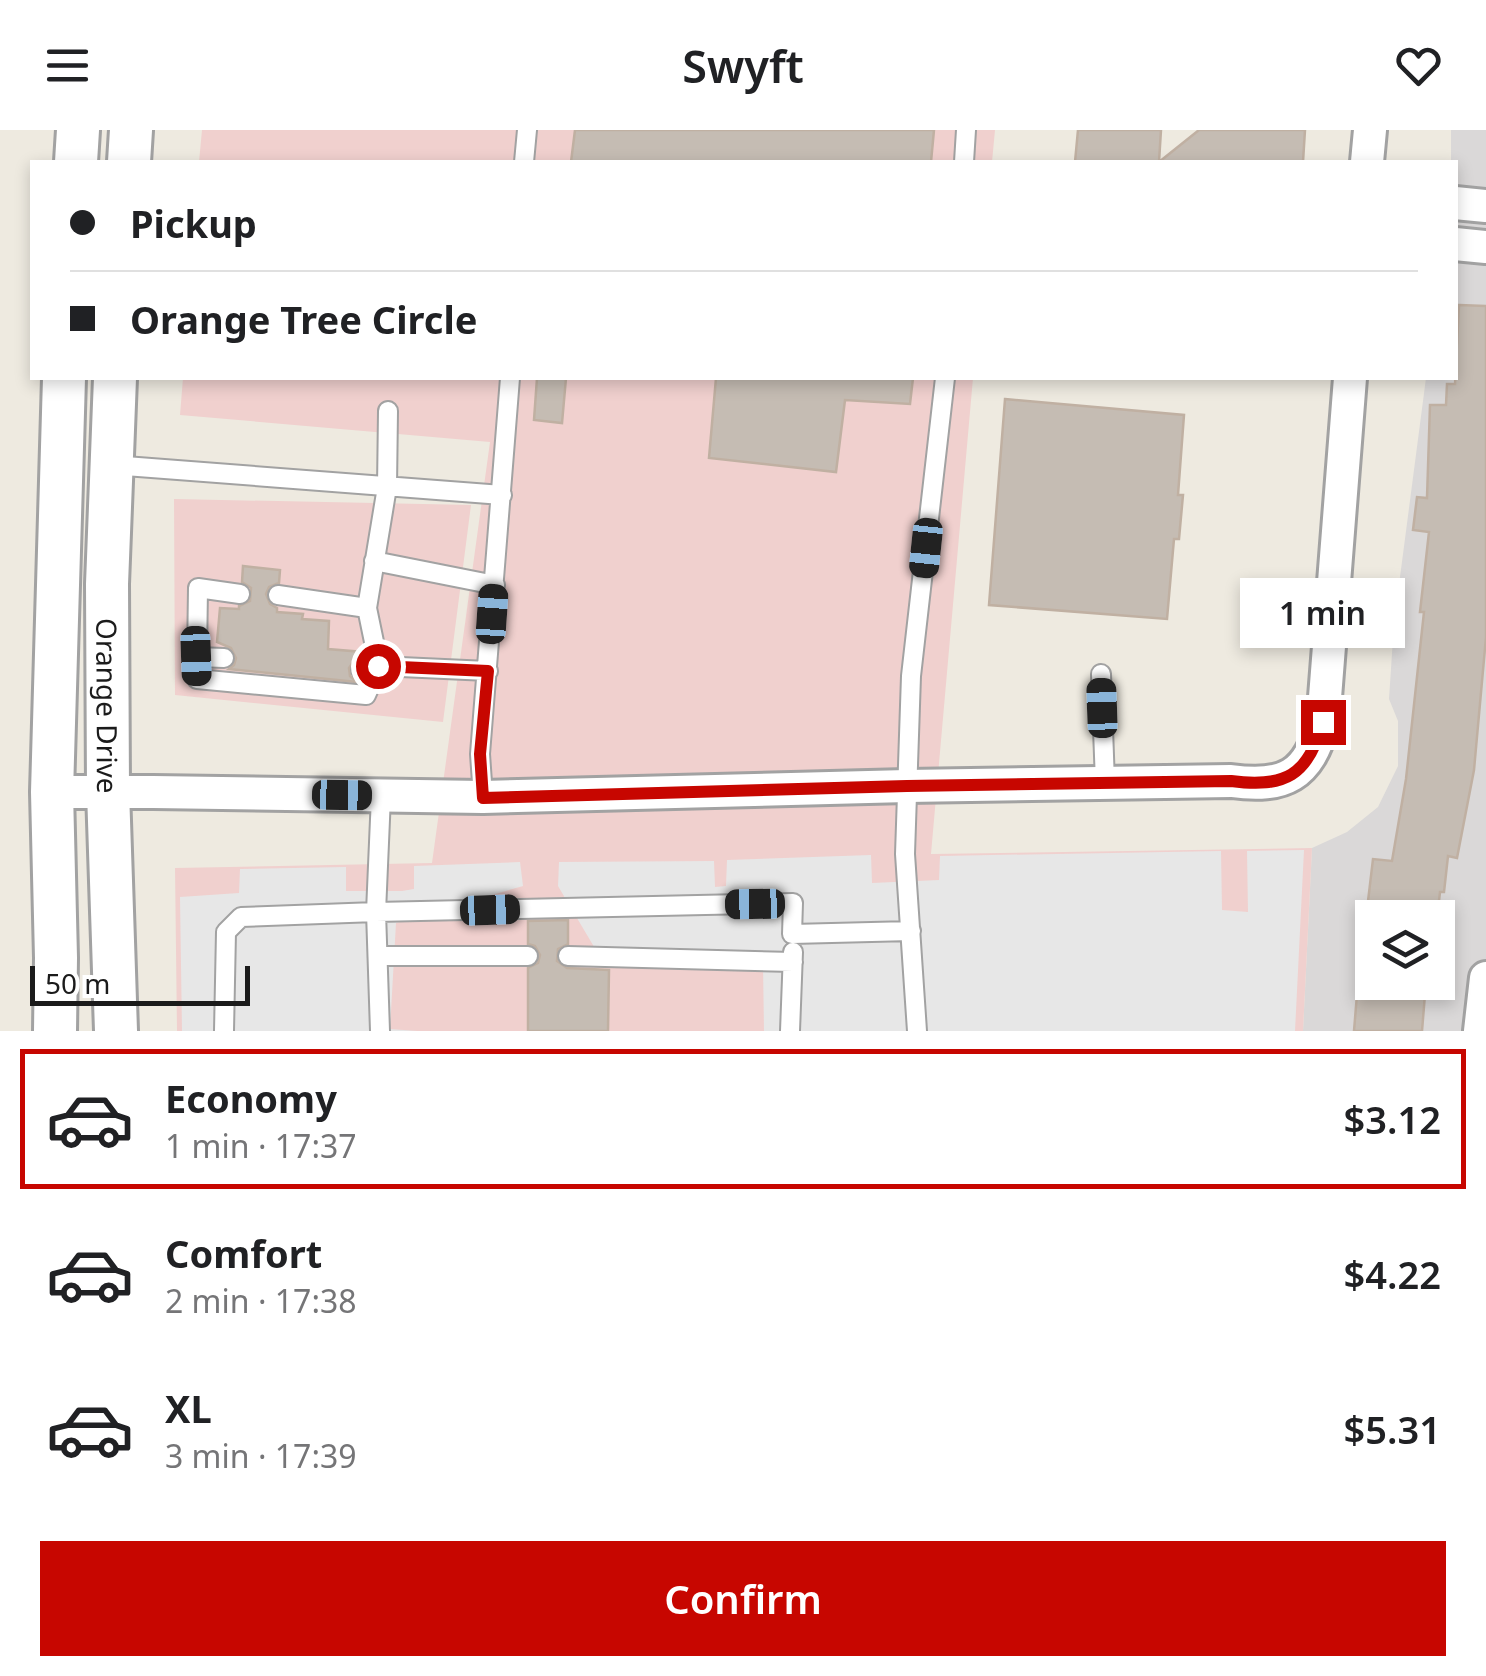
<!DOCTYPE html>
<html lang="en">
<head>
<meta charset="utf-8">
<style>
	:root { --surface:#fff; --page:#f6f6f6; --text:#202124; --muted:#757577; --line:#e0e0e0; --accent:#c70600 }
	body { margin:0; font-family:"Noto Sans",sans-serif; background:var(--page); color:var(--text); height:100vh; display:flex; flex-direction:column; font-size:38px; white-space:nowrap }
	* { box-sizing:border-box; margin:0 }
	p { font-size:32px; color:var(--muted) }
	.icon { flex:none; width:55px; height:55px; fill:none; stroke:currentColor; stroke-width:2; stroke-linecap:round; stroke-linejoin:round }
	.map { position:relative; height:901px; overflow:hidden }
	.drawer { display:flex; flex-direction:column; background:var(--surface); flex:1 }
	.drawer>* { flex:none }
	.top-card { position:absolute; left:30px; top:30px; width:1428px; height:220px; border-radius:0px; box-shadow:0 5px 15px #0003; display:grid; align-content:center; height:220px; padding:0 40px; background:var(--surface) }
	.buttons { position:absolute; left:1355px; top:770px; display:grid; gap:20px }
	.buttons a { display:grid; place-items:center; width:100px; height:100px; border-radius:0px; background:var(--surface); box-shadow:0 5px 15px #0003; font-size:50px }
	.scale { position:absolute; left:30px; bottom:25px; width:220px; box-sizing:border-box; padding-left:10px; border:5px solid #1b1b1b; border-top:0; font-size:28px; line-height:35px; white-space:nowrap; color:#1b1b1b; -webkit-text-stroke:8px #fff; paint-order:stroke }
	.end { position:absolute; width:45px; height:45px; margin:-22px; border:12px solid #c70600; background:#fff; box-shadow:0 0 0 5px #fff }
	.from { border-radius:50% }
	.bubble { position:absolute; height:70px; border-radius:0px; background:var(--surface); box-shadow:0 5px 15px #0003; font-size:32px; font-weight:600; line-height:70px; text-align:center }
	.car { position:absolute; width:30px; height:60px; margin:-30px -15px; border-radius:12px; box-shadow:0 0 8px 2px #0007; background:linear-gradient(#222 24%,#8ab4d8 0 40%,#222 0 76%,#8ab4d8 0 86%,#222 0) }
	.top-card b { display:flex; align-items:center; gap:35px; height:95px; font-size:38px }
	.top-card b+b { border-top:2px solid var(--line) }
	.top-card i { width:25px; height:25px; background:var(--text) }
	ul { padding:18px 0 0; list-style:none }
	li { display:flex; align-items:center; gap:30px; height:140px; margin:0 20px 15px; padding:0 20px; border:5px solid transparent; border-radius:0px }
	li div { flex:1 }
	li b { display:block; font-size:38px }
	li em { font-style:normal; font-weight:600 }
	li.selected { border-color:var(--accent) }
	li>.icon { width:90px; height:90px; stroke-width:1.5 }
	.action { display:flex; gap:20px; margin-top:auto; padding:20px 40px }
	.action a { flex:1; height:115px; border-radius:0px; background:var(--accent); color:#fff; font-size:40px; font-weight:600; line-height:115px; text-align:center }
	header { display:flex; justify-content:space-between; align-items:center; height:130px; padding:0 40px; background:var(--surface); font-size:45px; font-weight:600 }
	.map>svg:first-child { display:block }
</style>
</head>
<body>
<header><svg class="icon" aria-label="menu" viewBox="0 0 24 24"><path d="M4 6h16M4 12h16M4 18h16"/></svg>Swyft<svg class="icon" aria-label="heart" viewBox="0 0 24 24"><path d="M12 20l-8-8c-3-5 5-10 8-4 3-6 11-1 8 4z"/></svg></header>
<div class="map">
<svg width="1486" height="901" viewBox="0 0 1486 901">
	<rect width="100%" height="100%" fill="#eeeae0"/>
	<path fill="#dad8d8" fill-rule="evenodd" d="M1451,0H1486V901H1303L1312,718L1347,702L1378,677L1398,636V591L1389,569L1394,493L1426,248H1455V32H1451ZM1372,788H1438V852H1372Z"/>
	<path fill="#f0d0ce" d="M202,0H995L992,32H199Z
		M183,248H973L931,724L1312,718L1303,901H177L175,738L432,733L490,312L180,285Z
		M174,369L471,375L443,592L175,565Z"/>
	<path fill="#e7e7e7" d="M1304,720L1295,901H764L763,835L606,837L558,756L559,732L714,731L715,757L726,756L727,730L871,725L872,753L939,750L940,726L1221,721L1222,780L1248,782L1247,721Z
		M520,732L523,756L396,793L390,899L417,901H182L180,767L239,763L240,739L346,737V761H402L414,759V736Z"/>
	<path fill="#c5bcb3" stroke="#c0b0a2" stroke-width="2.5" d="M575,0H934L931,32H571Z
		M1078,0H1161L1159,32H1075Z
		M1199,0H1305L1303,32H1159Z
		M1459,175L1486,176V507L1474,640L1457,728L1448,726L1444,762H1440L1437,788H1366L1373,729L1392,731L1406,649L1424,482H1420L1429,402L1413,400L1417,367L1427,368L1430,275H1446L1447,254H1455Z
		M537,248H566L562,293L534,290Z
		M716,248H913L910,274L845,270L836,342L709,328Z
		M1005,269L1184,285L1178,365H1183L1179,409H1174L1167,489L989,475Z
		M243,436L280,440L279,453L269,457L266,464L270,474L277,478V482L303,484L302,489L329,491L328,519L363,522L362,528L355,529L349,538L350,546L357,552L229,539L234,535L236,528L231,518L217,512L220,478L239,479V476L250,471L251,458L242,452Z
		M568,790V814L558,819L557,831L567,838L609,840L608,901H528V838L538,833L540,825L535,816L528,814V791Z
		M1358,852H1426L1422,901H1354Z"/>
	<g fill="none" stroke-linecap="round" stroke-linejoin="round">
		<defs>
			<path id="service" d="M524,32L527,0
				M964,32L966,0
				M112,335L502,365
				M374,431L495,455
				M278,465L367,478
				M197,527V549L366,565L379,536L367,478L387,357L388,281
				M224,528L197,527L198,458L240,464
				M361,540L369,541L379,536L488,541
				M1101,544L1105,653
				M381,666L376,782L793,773L792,804L911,801
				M483,667L480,624L510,248
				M378,826H528
				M568,826L793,832
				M224,901L226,802L241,787L376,782L380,901
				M790,901L793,822
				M917,901L905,724L911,546L945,248"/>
			<path id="minor" d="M1367,32L1370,0
				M1455,73L1486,76
				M1455,114L1486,117
				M52,662H153L483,667L907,656L1231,651C1285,658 1308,646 1323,593L1350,248
				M1480,901L1486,848"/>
			<g id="tertiary">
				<path d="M76,32L78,0"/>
				<path d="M129,32L131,0"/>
				<path id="s1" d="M115,248L107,454L108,661L116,901"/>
				<path d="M55,901L56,828L52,662L64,248"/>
			</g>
		</defs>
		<use href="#service" stroke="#a2a2a2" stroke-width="22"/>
		<use href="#minor" stroke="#a2a2a2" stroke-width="38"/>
		<use href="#tertiary" stroke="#a2a2a2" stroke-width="48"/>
		<use href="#service" stroke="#fff" stroke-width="18"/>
		<use href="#minor" stroke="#fff" stroke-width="32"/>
		<use href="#tertiary" stroke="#fff" stroke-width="42"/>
	</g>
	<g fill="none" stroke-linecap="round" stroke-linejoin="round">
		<path stroke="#c70600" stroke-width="12" d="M378,536L488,541L480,624L483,668L907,656L1231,651C1285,658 1308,646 1323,592"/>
	</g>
	<g text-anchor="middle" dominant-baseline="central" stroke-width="8" stroke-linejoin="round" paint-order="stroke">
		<g font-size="28" fill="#1b1b1b" stroke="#fff">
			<text stroke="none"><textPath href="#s1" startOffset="328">Orange Drive</textPath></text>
		</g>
	</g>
</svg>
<div class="buttons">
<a><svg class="icon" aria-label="layers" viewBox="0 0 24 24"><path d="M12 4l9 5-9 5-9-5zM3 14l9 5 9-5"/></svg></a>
</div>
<div class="scale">50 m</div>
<i class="end from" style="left:378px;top:536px"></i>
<i class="end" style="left:1323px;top:592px"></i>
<div class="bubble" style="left:1240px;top:448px;width:165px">1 min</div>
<i class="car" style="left:926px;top:418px;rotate:186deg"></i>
<i class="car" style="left:492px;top:484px;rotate:4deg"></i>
<i class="car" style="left:196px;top:526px;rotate:178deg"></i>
<i class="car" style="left:1102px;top:578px;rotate:358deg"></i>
<i class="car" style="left:342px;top:665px;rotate:91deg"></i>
<i class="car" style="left:755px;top:774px;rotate:269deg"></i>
<i class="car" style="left:490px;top:780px;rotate:88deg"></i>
<div class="top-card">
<b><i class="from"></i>Pickup</b>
<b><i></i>Orange Tree Circle</b>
</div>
</div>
<section class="drawer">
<ul>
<li class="selected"><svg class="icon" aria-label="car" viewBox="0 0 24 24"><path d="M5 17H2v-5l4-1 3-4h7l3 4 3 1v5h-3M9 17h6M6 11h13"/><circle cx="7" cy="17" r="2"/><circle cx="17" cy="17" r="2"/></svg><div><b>Economy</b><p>1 min · 17:37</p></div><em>$3.12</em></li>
<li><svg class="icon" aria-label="car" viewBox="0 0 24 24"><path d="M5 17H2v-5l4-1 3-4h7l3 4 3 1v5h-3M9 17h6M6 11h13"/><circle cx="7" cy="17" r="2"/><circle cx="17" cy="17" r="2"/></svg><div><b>Comfort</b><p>2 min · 17:38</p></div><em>$4.22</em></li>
<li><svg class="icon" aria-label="car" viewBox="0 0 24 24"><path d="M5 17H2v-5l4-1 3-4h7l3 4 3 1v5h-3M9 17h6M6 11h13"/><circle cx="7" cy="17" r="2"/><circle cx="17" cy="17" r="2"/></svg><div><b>XL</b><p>3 min · 17:39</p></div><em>$5.31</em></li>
</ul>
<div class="action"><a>Confirm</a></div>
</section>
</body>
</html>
